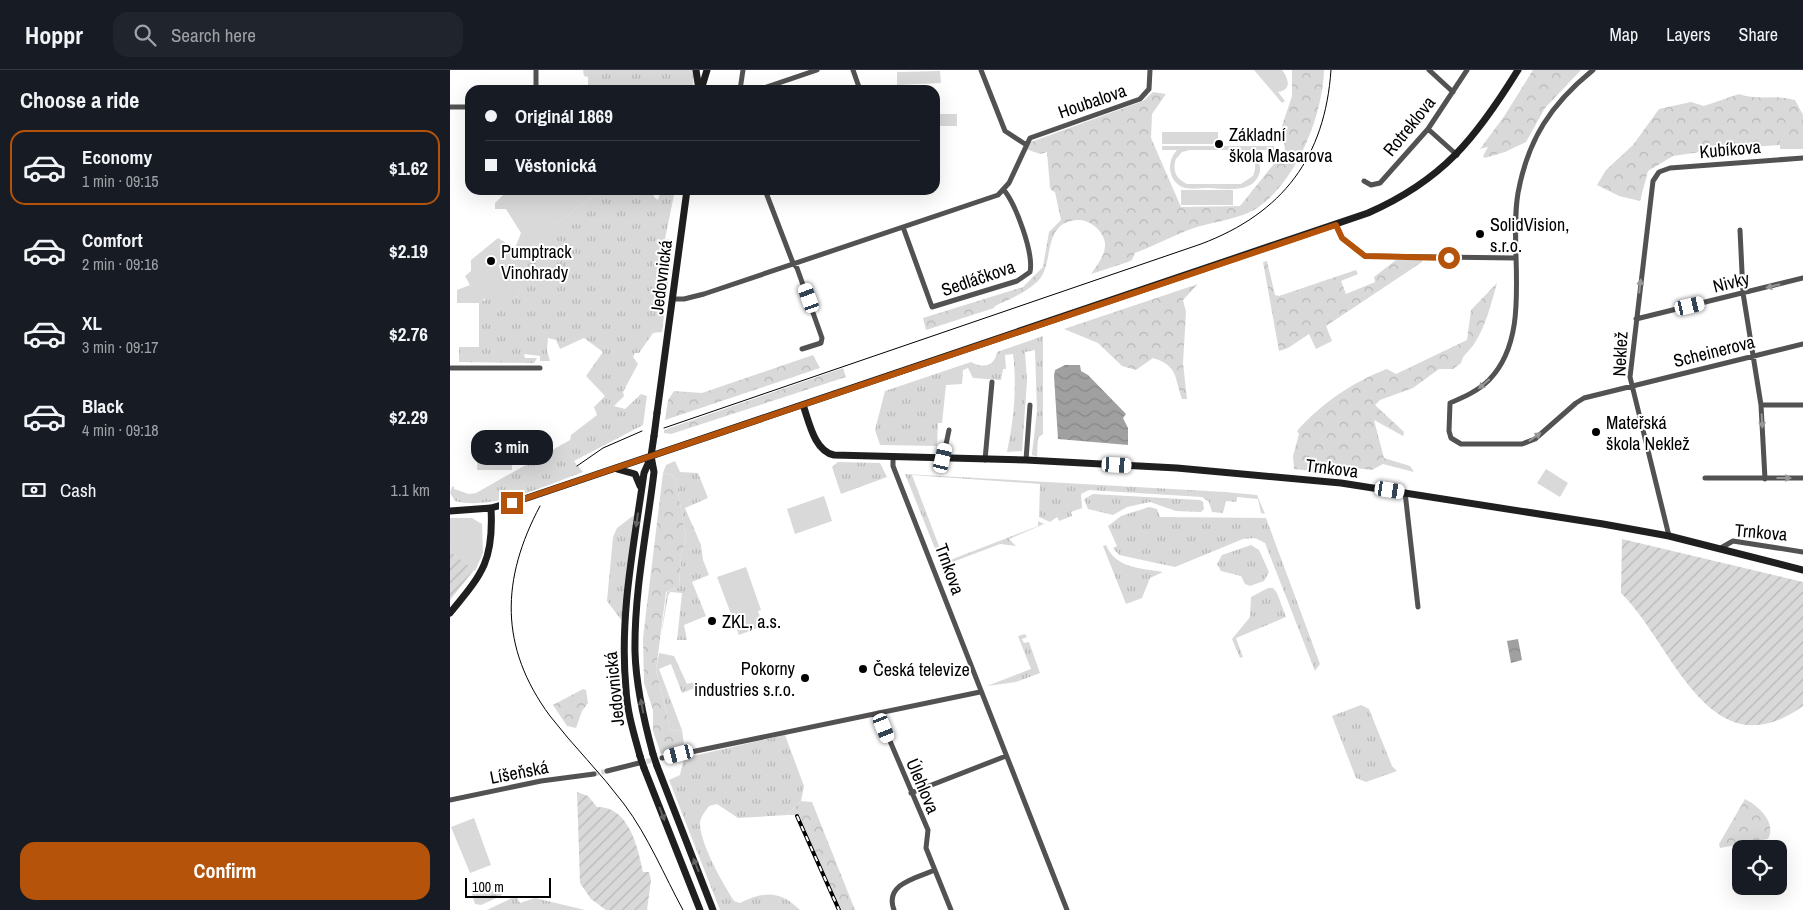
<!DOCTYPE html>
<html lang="en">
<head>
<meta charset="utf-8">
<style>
	:root { --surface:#171b24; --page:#20242c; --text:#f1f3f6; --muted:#9ea1a6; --line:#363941; --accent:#b45309 }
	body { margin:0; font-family:"Archivo Narrow",sans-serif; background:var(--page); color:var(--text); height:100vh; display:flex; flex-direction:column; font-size:19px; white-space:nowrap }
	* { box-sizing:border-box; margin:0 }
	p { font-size:16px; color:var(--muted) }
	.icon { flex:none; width:28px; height:28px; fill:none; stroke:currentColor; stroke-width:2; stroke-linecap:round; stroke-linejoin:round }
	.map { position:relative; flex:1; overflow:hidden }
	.panel { display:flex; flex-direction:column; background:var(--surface); width:450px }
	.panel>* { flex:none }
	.banner { position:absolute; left:15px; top:15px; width:475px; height:110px; border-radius:15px; box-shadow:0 5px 20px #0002; display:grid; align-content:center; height:110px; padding:0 20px; background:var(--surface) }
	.fabs { position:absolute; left:1282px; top:770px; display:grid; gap:10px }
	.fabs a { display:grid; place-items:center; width:55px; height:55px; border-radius:10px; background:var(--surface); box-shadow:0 5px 20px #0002; font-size:25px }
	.scale { position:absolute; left:15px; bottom:12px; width:86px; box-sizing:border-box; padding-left:5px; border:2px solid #000; border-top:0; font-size:14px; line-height:18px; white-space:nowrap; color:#000; -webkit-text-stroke:4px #fff; paint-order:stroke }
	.end { position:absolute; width:22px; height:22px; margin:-11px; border:6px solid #b45309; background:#fff; box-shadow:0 0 0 2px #fff }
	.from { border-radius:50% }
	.bubble { position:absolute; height:35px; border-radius:15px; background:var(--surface); box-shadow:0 5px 20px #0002; font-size:16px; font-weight:700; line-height:35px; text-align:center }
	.car { position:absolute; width:15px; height:30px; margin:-15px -8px; border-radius:6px; box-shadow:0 0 4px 1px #0007; background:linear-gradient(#fff 24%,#345 0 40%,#fff 0 76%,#345 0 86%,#fff 0) }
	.banner b { display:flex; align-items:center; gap:18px; height:48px; font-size:19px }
	.banner b+b { border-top:1px solid var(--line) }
	.banner i { width:12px; height:12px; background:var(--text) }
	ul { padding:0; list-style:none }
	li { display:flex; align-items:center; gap:15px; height:75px; margin:0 10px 8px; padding:0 10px; border:2px solid transparent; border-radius:15px }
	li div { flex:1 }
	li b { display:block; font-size:19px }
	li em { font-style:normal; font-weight:700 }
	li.current { border-color:var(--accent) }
	li>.icon { width:45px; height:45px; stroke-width:1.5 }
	h2 { padding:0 20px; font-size:22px; line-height:60px }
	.pay { display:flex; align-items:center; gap:12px; height:55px; padding:0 20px; font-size:19px }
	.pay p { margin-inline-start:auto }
	.button { display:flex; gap:10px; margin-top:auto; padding:10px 20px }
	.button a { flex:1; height:58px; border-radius:15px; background:var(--accent); color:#fff; font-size:20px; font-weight:700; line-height:58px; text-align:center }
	header { display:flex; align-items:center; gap:30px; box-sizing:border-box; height:70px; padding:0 25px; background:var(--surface); border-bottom:1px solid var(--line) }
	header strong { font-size:24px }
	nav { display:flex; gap:28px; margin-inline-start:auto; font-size:18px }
	.search { width:350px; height:45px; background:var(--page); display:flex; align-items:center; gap:12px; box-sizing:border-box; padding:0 18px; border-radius:15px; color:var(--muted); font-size:19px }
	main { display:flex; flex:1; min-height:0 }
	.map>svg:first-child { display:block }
</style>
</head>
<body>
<header>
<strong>Hoppr</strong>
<div class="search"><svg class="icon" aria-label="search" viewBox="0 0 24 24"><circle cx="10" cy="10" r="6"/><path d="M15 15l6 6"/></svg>Search here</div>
<nav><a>Map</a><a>Layers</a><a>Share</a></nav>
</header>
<main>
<section class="panel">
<h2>Choose a ride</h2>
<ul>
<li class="current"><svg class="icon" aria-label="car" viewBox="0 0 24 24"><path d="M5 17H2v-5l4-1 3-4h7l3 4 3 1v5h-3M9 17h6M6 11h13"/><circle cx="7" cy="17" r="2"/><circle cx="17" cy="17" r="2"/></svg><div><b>Economy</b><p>1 min · 09:15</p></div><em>$1.62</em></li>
<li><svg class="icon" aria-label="car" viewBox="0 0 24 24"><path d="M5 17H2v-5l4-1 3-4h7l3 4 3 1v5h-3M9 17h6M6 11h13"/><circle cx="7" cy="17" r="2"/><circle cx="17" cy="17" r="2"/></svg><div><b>Comfort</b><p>2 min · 09:16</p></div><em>$2.19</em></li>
<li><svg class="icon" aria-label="car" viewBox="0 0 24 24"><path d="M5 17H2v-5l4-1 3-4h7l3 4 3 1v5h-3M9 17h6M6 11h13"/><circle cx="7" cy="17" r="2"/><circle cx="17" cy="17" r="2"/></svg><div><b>XL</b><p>3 min · 09:17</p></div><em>$2.76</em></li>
<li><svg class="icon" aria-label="car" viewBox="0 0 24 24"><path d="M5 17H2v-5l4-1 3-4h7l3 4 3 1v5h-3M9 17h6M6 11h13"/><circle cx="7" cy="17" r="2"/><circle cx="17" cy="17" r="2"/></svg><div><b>Black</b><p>4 min · 09:18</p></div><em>$2.29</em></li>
</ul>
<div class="pay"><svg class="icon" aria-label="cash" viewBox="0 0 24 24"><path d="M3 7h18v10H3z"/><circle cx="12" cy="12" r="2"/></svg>Cash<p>1.1 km</p></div>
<div class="button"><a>Confirm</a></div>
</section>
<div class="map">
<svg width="1353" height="840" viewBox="0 0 1353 840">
	<defs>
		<pattern id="grass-tufts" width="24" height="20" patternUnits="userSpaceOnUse" patternTransform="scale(1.25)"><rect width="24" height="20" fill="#d9d9d9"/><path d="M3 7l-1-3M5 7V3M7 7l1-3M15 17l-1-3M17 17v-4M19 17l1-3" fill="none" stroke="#b8b8b8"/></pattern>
		<pattern id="forest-crowns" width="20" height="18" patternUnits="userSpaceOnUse" patternTransform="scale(1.25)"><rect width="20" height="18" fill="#d9d9d9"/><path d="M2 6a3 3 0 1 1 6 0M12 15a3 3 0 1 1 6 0" fill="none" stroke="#b8b8b8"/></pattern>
		<pattern id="garden-furrows" width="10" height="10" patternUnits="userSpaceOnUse" patternTransform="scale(1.25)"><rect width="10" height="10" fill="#d9d9d9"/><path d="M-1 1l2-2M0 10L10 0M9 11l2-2" fill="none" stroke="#b8b8b8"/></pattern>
		<pattern id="water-waves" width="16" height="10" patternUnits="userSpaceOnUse" patternTransform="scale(1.25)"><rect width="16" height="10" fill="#a0a0a0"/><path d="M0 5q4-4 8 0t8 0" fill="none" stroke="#888"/></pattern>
	</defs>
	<rect width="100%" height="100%" fill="#fff"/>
	<path fill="url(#grass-tufts)" d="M133,0H244L243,20H138V7L134,6Z
		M155,120H203L204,127L208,130L211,120H225L215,169L223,170L212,262L203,263L189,283H185L183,287L188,294L173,322L174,326L164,336L175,339L191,324L197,326L193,355L124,391L133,402C97,415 42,441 5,431L0,423L2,417L4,416V419L19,424L26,423L120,370L121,365L147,345L144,337L155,326L136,306L153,282L134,268L110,279L106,270L98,268L97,281L100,291H90V286L74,284L75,288H87L84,293L9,292V277H29V233C40,224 56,232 68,226C72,212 75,197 81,184C96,156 129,136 155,120Z
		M593,266V364L588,368L587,387L582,385V383L587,341L585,280L575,282L577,311L572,381L557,382C564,349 567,316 563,284L555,285L556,299H553L551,310L523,308L518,298L513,300L512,314L496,315L492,353H488L487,376L430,375L425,360L435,321L521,292C533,299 545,296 547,282Z
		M225,391L230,402L248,403L258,428L235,438L251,475L253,490L259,505L242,512L256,546L234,555L237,570H227L232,523L220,522L218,526L211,566L217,522L229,517L231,486L236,469L226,410L222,405L213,403L216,395Z
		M388,392L430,393L437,407L391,424L382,397Z
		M455,404L775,422L807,425L815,444L811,443L808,429L787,427L786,432L776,431L773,443L762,442L759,432L752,427L639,420L631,424L632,438L621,442L622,446L609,451L607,447L600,452L589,447L590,414L462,405L495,492L588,456V451L594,454L559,469L566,476L550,474L492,496Z
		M643,424L750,430L753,432L754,439L751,442L726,441L700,432L677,437L663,445L638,439L634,429Z
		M699,437L707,439L710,447L816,448L870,594L865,601L815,473L805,468L793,469L725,497L669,485L663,478L667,476L658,456L671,446Z
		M184,445L172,551L157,531L163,467L167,458Z
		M656,475C666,499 691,498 713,502L700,508L692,528L676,534L653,476Z
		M801,475L809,480L819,502L814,511L800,516L795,514L791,506L771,501L767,494L772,485Z
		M818,518H823L827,523L836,547L786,568L793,587L790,588L782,569L800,547L801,527Z
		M575,564L577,567L572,569L574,573L579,572L590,603L566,612L537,616L581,599L568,566Z
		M209,583L224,586L237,614L248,611L250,616L232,623L221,594L209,599L232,660L221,661L206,600Z
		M911,635L919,639L942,696L947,701L916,712L906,708L882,646Z
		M335,665L354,716L351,731L337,745L288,748L267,734L259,736C255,742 249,748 250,756C253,779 272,812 284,831L290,833C314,821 330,820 350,840H270L219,710L230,705L234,688Z
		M66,826L70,833L85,828L135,840H37Z"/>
	<path fill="url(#forest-crowns)" d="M842,0H874C873,46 845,115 804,140C785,150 761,152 741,159C722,166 704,176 685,183L682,190L678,192L641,204C647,195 656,185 655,173C654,166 649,159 643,155C636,150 629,149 621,151C593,157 604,195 588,211C575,223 560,229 545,236L544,238L476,260L473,248L573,217L593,197L599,162L611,150L605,122L601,120L600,117L597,82L590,84L576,79L581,72L693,31L703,22L716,24L702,44L701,68L731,137L790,136L835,80L832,56L842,26Z
		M1083,0H1131L1095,38L1076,72L1055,82L1035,88L1033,86L1038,77L1030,79L1055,45Z
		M1289,24C1308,31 1326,24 1345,30L1353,45V65H1330V75L1270,79L1223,86L1198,101L1190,131L1169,126L1147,115L1156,100L1183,75L1209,39L1241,32L1254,36Z
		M946,190H972V192L876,256L882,271L866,279L859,264L838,278L829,281L813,192L817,191L825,225L829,226L906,200L908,204L891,211L896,224L925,212L924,207Z
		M1047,213C1041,234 1036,256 1024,274C1019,282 1013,284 1011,293L1003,299H989L963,318L930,330L925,335L954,362L953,366L924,350L934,388L960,396L964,402L933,394L922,400L905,398L900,405L844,399L843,386L849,364L847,361C871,334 902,312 937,299L946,304L1017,270L1021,240Z
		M748,214L733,230L736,242L733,293L737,329H732C724,306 728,296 703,288L686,300L672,296L648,273L614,259Z
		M363,285L370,298L215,350L218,330L224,321L252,323Z
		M393,298L396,307L221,364L214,363V360Z
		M213,403L222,405L226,410L236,469L231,486L229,517L216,522L206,600L221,661L232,660L234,674L222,682L211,684L203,661V640L194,613L193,568Z
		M133,619L136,620L138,633L132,641L126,658L117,656L103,635Z
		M1295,729C1309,736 1327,753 1318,769L1270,778L1269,774Z
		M351,731L362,732L405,840H390L349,745H337Z
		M46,820L52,824L51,826L31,835L25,834L22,824Z"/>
	<path fill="#d9d9d9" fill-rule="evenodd" d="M804,0H832C839,9 842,20 828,22L835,31L832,33Z
		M490,1L491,13L447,15V2Z
		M485,44H507V56H485Z
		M712,62H768V74H712Z
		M1330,65H1353V79H1330Z
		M712,76H824V80H802C807,86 811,93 810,101C805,124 776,119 759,118C751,118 740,120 732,117C717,109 717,91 727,80H712ZM792,80C804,85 808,94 803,106L791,114H737C726,109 722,100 726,89L732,82L740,80Z
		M58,120H155C129,136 96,156 82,184C75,197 73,212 68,226L63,229H34L29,233H7V220L20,215L15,206L21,201V190L48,168L59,175L63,183L71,163L56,139H45V133Z
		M731,120H783V135H731Z
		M28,381H62V400H27Z
		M1096,399L1118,413L1110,427L1087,413Z
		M374,426L382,451L345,464L337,439Z
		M0,448H22L32,454L33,483L25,501L0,481Z
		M296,497L311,540L308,541L313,556L289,565L267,507Z
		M24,748L41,795L20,803L1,757Z"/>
	<path fill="url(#garden-furrows)" d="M1172,469L1353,512V636C1259,704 1223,574 1171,523Z
		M0,481L24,500L0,530Z
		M127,722L138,726L147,737C179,736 188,778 193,802H199L201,810L197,840H156L141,829L130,813Z"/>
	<path fill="url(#water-waves)" d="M615,295H630L631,301L638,305L676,344L673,348L678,358V375L608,369L604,306L605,300Z
		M1068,569L1072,590L1061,593L1057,571Z"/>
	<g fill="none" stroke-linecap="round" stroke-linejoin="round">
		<path stroke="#d9d9d9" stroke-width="5" stroke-dasharray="5 2.5" stroke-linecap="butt" d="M189,693L208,689
			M144,704L157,701"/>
		<path stroke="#525252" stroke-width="5" d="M86,0V20
			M403,0L410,20
			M531,0L555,61L575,74
			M979,0L1003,22
			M1143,0C1101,34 1078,69 1068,123C1058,181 1084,264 1039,310C1028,321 1014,327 1000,333L999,361L1001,368L1011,374H1072L1085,369L1126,333L1134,328L1353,274
			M290,20L293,0
			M308,20L367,0
			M0,37H20
			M978,59L1007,85
			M914,111L921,115L930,113L978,59L1017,0
			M315,120L343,193L347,198L372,268L371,273L352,279
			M886,155L892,168L915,186L1065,188
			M453,157L482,237L567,211L580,202C584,183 566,135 554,120
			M1290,160L1293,223L1311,335L1315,409
			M223,229H234L254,224L548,125L559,113L580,68L690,29L699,19L700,0
			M1186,249L1353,208
			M0,298H90
			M1311,335H1353
			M443,387V396L617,840
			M493,389L499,360
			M535,390L542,312
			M576,390L580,335
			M1255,408H1353
			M955,422L968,537
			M1219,466L1180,307L1203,111L1209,102L1220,98L1353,88
			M1269,479L1283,471L1353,482
			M428,643L478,760L476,778L501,840
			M212,688L530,622
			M157,701L189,693
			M461,723L556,686
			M0,730L91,711L144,704
			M444,840C434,814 466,808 485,800"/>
		<path stroke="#1f1f1f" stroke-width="7" d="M246,0L249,20
			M251,20L257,0
			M353,335C359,351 364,381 384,385L576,390L727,398L891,413L1153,454L1219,466L1353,500
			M207,343L237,120
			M167,399L185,404L190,416
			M0,441L41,438L77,428L918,143C993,110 1026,68 1068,0
			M0,543C32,504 44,491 41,438
			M203,684C194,651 186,616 185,582C184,522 197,461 204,402L201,386L204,366
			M190,686C184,664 177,642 176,619C169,546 184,475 194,403L201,387
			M207,696L263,840
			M194,698L250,840"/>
		<path stroke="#000" stroke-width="1" d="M214,358L751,174C833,143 875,87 881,0
			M127,396L153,378L192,361
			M90,436C51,509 49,577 100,646C123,676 151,703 174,734C198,766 214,805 233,840"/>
		<defs>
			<path id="rail" d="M347,746L389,840"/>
		</defs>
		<use href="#rail" stroke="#000" stroke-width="4"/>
		<use href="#rail" stroke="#fff" stroke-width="2" stroke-dasharray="5.5" stroke-linecap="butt"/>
		<path stroke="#1f1f1f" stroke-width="7" d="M204,366L207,343
			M203,684L207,696
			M190,686L194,698"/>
	</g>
	<defs><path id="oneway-solid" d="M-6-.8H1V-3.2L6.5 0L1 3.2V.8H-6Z" transform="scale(1.25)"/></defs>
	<g fill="#979797">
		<use href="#oneway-solid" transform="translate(1190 216) rotate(-83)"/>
		<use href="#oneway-solid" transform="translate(1323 216) rotate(166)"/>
		<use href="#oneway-solid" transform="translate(1034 314) rotate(139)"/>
		<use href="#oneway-solid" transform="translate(1312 351) rotate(87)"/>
		<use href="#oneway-solid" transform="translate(1085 367) rotate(-35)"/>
		<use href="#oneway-solid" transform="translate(1334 408)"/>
	</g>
	<g fill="#626262">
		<use href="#oneway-solid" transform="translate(187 450) rotate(98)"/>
		<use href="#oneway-solid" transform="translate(192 636) rotate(-100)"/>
		<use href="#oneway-solid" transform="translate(212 744) rotate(69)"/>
		<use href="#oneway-solid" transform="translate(246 795) rotate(-112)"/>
	</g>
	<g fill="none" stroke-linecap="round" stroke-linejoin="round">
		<path stroke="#b45309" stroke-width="6" d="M62,433L886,155L892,168L915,186L999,188"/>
	</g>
	<g fill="#000" stroke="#fff" stroke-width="2">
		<circle cx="769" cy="74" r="5"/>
		<circle cx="1030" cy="164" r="5"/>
		<circle cx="41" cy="191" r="5"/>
		<circle cx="1146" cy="362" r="5"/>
		<circle cx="262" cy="551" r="5"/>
		<circle cx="413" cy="599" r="5"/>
		<circle cx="355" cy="608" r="5"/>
	</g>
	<g text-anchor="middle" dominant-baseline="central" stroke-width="4" stroke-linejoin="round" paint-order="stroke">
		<g font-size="18" fill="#000" stroke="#fff">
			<text transform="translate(642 31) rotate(-19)">Houbalova</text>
			<text transform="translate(959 56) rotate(-51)">Rotreklova</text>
			<text transform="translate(1280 79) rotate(-5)">Kubíkova</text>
			<text transform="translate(211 207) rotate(-83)">Jedovnická</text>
			<text transform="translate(528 208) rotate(-19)">Sedláčkova</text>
			<text transform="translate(1281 212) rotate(-14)">Nivky</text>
			<text transform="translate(1264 281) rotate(-14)">Scheinerova</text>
			<text transform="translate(1170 284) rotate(-87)">Neklež</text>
			<text transform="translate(882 398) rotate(7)">Trnkova</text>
			<text transform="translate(1311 462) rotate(5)">Trnkova</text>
			<text transform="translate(500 499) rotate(70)">Trnkova</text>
			<text transform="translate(164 619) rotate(-96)">Jedovnická</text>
			<text transform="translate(69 702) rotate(-11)">Líšeňská</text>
			<text transform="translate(473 716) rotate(67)">Úlehlova</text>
		</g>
		<g font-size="18" fill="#000" stroke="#fff" text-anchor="start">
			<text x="779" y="64">Základní<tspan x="779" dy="21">škola Masarova</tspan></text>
			<text x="1040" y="154">SolidVision,<tspan x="1040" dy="21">s.r.o.</tspan></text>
			<text x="51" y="181">Pumptrack<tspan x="51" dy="21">Vinohrady</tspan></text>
			<text x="1156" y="352">Mateřská<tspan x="1156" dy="21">škola Neklež</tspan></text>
			<text x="272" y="551">ZKL, a.s.</text>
			<text x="345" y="598" text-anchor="end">Pokorny<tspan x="345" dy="21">industries s.r.o.</tspan></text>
			<text x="423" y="599">Česká televize</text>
		</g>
	</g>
</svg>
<div class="fabs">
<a><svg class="icon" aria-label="locate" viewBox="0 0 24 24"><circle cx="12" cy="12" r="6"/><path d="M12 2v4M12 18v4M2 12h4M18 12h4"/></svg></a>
</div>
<div class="scale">100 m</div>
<i class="end from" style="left:999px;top:188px"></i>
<i class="end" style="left:62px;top:433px"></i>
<div class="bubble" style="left:21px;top:360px;width:82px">3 min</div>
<i class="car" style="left:359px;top:228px;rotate:340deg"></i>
<i class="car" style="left:1240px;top:236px;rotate:77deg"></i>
<i class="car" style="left:493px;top:388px;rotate:13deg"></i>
<i class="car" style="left:667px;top:395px;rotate:93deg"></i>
<i class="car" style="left:940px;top:420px;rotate:99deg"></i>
<i class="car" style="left:434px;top:658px;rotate:158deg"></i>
<i class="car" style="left:229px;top:684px;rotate:256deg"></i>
<div class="banner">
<b><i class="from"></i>Originál 1869</b>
<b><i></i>Věstonická</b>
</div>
</div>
</main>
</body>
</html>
